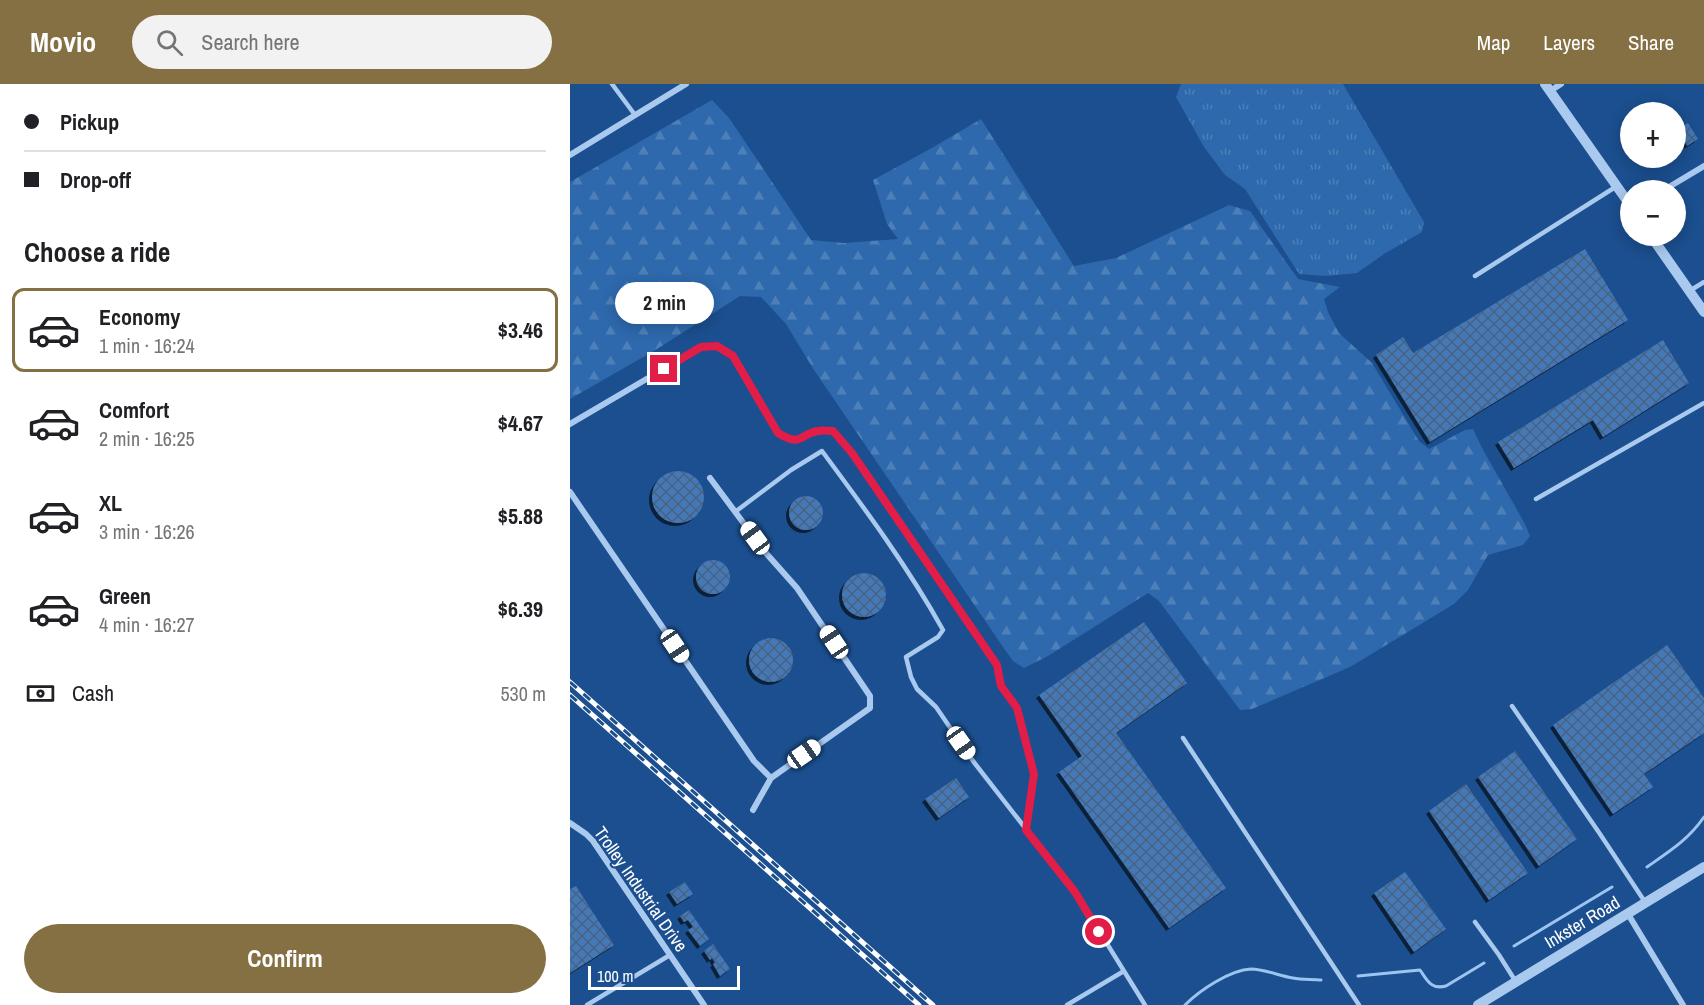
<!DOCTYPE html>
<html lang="en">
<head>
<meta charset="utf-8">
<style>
	:root { --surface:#fff; --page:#f2f2f2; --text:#202124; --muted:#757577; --line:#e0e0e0; --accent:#847042 }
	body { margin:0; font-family:"Archivo Narrow",sans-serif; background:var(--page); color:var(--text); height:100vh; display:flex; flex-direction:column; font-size:22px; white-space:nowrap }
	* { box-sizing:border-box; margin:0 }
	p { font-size:20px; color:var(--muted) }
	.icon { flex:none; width:33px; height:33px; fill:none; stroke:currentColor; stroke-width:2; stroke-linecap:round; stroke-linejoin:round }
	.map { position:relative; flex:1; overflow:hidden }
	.details { display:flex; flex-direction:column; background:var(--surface); width:570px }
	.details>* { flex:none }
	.guide { display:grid; align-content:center; height:132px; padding:0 24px; background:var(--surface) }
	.fabs { position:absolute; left:1050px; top:18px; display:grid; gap:12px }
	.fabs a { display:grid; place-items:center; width:66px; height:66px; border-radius:50%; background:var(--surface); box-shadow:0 3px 15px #0003; font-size:30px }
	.scale { position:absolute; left:18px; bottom:15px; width:152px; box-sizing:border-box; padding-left:6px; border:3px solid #fff; border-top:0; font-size:16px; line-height:21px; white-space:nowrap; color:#fff; -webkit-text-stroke:4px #1b4f8f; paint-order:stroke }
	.end { position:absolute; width:27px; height:27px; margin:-14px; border:8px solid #e11d48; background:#fff; box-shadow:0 0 0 3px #fff }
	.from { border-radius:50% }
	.bubble { position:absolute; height:42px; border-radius:21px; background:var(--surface); box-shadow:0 3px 15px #0003; font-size:20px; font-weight:700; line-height:42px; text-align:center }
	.car { position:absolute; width:18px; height:36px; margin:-18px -9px; border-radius:8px; box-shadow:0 0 4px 2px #0007; background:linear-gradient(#fff 24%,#345 0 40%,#fff 0 76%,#345 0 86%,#fff 0) }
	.guide b { display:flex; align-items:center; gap:21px; height:57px; font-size:22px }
	.guide b+b { border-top:2px solid var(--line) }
	.guide i { width:15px; height:15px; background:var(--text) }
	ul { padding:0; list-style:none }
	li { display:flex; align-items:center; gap:18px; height:84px; margin:0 12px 9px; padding:0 12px; border:3px solid transparent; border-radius:12px }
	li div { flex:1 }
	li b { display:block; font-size:22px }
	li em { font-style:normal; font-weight:700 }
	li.active { border-color:var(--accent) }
	li>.icon { width:54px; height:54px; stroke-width:1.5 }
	h2 { padding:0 24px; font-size:27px; line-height:72px }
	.pay { display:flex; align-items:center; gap:15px; height:66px; padding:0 24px; font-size:22px }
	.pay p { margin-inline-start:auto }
	.action { display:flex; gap:12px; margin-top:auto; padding:12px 24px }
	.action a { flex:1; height:69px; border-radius:36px; background:var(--accent); color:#fff; font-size:24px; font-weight:700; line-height:69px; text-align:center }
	header { display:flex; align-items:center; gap:36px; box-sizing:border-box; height:84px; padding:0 30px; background:var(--accent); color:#fff }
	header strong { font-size:28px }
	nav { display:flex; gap:33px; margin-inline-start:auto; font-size:21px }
	.search { width:420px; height:54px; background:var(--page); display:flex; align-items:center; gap:15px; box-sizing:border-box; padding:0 21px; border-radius:33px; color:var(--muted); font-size:22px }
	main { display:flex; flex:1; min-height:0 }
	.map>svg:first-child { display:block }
</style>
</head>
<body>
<header>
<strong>Movio</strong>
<div class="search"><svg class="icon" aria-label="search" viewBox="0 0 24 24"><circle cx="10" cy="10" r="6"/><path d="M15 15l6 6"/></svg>Search here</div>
<nav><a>Map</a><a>Layers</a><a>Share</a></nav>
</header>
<main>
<section class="details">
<div class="guide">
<b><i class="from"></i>Pickup</b>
<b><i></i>Drop-off</b>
</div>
<h2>Choose a ride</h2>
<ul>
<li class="active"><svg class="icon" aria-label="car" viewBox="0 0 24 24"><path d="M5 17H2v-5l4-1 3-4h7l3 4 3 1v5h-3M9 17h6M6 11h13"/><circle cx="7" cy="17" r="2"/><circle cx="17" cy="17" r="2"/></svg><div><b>Economy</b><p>1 min · 16:24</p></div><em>$3.46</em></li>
<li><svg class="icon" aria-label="car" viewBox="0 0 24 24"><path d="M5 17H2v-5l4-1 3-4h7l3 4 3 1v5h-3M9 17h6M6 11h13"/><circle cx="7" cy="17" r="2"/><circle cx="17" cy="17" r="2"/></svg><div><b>Comfort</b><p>2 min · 16:25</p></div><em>$4.67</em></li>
<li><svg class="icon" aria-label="car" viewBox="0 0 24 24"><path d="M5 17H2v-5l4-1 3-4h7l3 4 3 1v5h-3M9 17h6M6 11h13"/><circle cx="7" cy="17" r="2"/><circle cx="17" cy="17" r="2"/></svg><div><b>XL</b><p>3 min · 16:26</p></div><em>$5.88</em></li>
<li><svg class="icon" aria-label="car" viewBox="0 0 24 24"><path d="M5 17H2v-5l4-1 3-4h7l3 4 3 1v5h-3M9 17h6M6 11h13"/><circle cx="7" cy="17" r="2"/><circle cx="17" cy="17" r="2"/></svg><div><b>Green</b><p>4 min · 16:27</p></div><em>$6.39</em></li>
</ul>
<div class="pay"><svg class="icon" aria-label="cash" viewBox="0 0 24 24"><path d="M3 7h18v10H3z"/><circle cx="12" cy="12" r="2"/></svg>Cash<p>530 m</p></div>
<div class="action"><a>Confirm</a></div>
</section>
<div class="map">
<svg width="1134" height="921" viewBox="0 0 1134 921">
	<defs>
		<pattern id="grass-tufts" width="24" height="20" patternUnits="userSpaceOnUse" patternTransform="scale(1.5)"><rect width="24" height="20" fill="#2e69ad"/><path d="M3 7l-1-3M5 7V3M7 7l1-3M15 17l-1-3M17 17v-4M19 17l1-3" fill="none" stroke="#4d80b9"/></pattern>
		<pattern id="forest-firs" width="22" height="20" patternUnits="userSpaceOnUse" patternTransform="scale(1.5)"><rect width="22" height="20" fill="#2e69ad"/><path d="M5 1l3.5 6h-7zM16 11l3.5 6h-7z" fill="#4d80b9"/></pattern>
		<pattern id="building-cross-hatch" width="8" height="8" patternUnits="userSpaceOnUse" patternTransform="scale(1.5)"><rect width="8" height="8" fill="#4478b7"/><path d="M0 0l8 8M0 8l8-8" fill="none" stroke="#486282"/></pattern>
		<filter id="shadow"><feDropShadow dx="-3" dy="3" stdDeviation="0" flood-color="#0009"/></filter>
	</defs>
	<rect width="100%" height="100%" fill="#1b4f8f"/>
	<path fill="url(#grass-tufts)" d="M611,0H773L854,138L852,148L814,170L787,189L756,192L729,190L675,105L655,91L634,63L606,13Z"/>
	<path fill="url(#forest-firs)" d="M142,16L159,34L241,156L274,159L328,155L317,140L303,96L360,65L411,35L504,182L546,174L659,121L680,127L728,195L770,203L754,215L758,228L769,249L802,279L849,357L859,365L895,346L903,345L912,364L955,440L960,452L953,461L918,471L898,506L884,520L780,583L682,625L670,626L589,517L578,509L478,572L454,584L443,577L433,563L244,286L216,240L191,213L170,212L87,265L0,315V98Z"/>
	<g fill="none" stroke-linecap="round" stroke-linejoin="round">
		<path stroke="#9cc4f0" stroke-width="3" d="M1077,783C1100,767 1118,756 1134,733
			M944,862L1042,803
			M788,892L850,886C857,896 861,906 876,902L914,879
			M615,921C630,906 660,886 681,885C694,885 710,892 723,894C732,896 742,895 751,896"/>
	</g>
	<path fill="url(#building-cross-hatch)" filter="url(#shadow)" d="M1118,39L1128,55L1117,62L1107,45Z
		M1015,165L1058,236L860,358L806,271L833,253L843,269Z
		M1093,256L1119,299L1033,353L1023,336L944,384L928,358Z
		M82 413a26 26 0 1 1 52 0a26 26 0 1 1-52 0Z
		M219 429a17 17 0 1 1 34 0a17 17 0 1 1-34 0Z
		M126 493a17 17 0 1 1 34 0a17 17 0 1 1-34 0Z
		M272 511a22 22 0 1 1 44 0a22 22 0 1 1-44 0Z
		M574,538L617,599L546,649L656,804L599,844L489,688L512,672L469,611Z
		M179 576a22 22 0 1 1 44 0a22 22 0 1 1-44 0Z
		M1097,561L1134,614V649L1074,690L1083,703L1043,730L983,641Z
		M945,667L1007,755L969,782L908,693Z
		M386,694L399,713L369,734L355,715Z
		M896,700L958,789L919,816L859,727Z
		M835,788L876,845L844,868L804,809Z
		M115,798L123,810L107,820L99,808Z
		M6,802L44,861L0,889V805Z
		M119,826L139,855L130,862L118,846L123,843L118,836L114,838L110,832Z
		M143,860L160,885L150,892L143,880L145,879L142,874L140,876L134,867Z"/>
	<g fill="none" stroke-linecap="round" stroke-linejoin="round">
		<path stroke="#a9c9ee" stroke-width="4.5" d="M42,0L65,31
			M905,192L1047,102
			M1121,206L1134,198
			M966,415L1134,319
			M165,428L221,386L252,367C295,425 338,483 373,546L368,553L336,573L341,593L347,605L366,623L403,677L505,808L575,921
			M942,622L1030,750L1075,818
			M613,654L789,921
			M905,838L929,871L946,898
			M17,921L100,871
			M497,921L554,887"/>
		<path stroke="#a9c9ee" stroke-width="6" d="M980,7L991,0
			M0,71L116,0
			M1094,106L1134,82
			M0,340L131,263L147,262L163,272L208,349C234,364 228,350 248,347C253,346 259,347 263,347L282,369L427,581L431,602L447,624L464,690L456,745
			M140,394L195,468L227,504L300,612V624L201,694
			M0,408L184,677L201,694L183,726
			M0,739L16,750L23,757L134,921
			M1058,830L1113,921"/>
		<path stroke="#a9c9ee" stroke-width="10" d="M975,0L1060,121
			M1081,152L1134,228
			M908,921L1134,783"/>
		<defs>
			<path id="rail" d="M0,598L363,921
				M0,611L349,921"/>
		</defs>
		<use href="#rail" stroke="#fff" stroke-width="5"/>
		<use href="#rail" stroke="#1b4f8f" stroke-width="3" stroke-dasharray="9" stroke-linecap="butt"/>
	</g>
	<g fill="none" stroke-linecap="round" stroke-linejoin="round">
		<path stroke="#e11d48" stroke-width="8" d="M94,285L131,263L147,262L163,272L208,349C233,364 228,350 248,347C253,346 259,347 263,347L282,369L427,581L431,602L447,624L464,690L456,746L505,808L529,848"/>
	</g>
	<g text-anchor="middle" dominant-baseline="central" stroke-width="4.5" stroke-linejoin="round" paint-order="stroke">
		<g font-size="18" fill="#fff" stroke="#1b4f8f">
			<text transform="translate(71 805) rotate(55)">Trolley Industrial Drive</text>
			<text transform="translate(1012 838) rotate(-31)">Inkster Road</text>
		</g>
	</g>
</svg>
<div class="fabs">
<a>+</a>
<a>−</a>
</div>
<div class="scale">100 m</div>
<i class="end from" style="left:529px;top:848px"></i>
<i class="end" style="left:94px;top:285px"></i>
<div class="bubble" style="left:45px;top:198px;width:99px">2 min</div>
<i class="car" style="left:185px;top:454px;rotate:324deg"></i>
<i class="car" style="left:264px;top:558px;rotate:326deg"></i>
<i class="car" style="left:105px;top:562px;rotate:146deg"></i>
<i class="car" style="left:391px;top:659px;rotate:145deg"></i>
<i class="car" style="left:234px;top:670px;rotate:55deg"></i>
</div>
</main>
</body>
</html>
